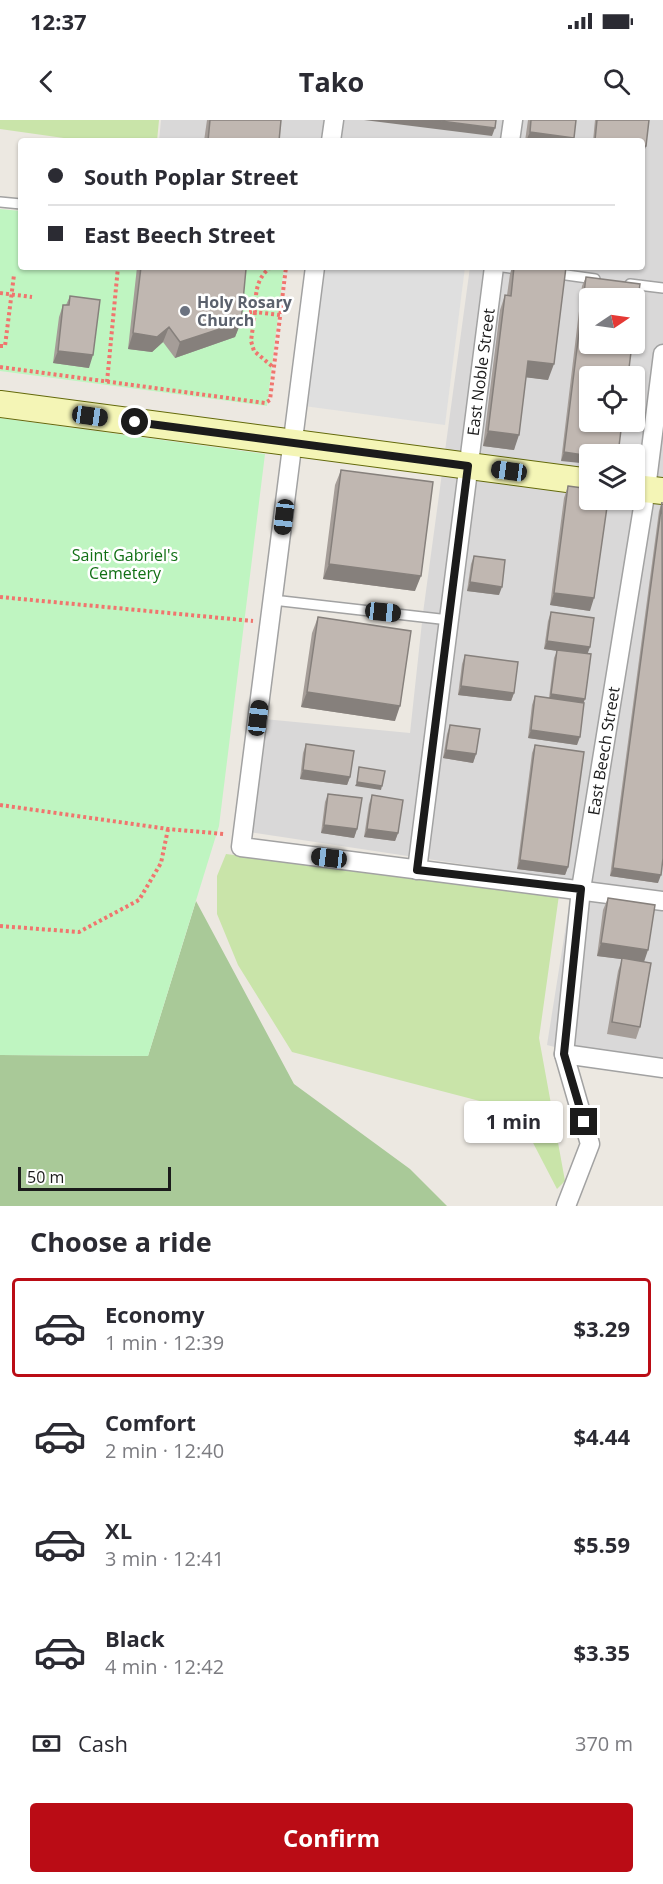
<!DOCTYPE html>
<html lang="en">
<head>
<meta charset="utf-8">
<style>
	:root { --surface:#fff; --page:#f2f2f3; --text:#2b2b33; --muted:#7c7c81; --line:#e1e1e2; --accent:#ba0c15 }
	body { margin:0; font-family:"Open Sans",sans-serif; background:var(--page); color:var(--text); height:100vh; display:flex; flex-direction:column; font-size:22px; white-space:nowrap }
	* { box-sizing:border-box; margin:0 }
	p { font-size:20px; color:var(--muted) }
	.icon { flex:none; width:33px; height:33px; fill:none; stroke:currentColor; stroke-width:2; stroke-linecap:round; stroke-linejoin:round }
	.map { position:relative; height:1086px; overflow:hidden }
	.drawer { display:flex; flex-direction:column; background:var(--surface); flex:1 }
	.drawer>* { flex:none }
	.guide { position:absolute; left:18px; top:18px; width:627px; height:132px; border-radius:6px; box-shadow:0 2px 4px #0004; display:grid; align-content:center; height:132px; padding:0 30px; background:var(--surface) }
	.needle { width:39px; rotate:77deg }
	.controls { position:absolute; left:579px; top:168px; display:grid; gap:12px }
	.controls a { display:grid; place-items:center; width:66px; height:66px; border-radius:6px; background:var(--surface); box-shadow:0 2px 4px #0004; font-size:30px }
	.scale { position:absolute; left:18px; bottom:15px; width:153px; box-sizing:border-box; padding-left:6px; border:3px solid #1b1b1b; border-top:0; font-size:16px; line-height:21px; white-space:nowrap; color:#1b1b1b; -webkit-text-stroke:4px #fff; paint-order:stroke }
	.end { position:absolute; width:27px; height:27px; margin:-14px; border:8px solid #1b1b1b; background:#fff; box-shadow:0 0 0 3px #fff }
	.from { border-radius:50% }
	.bubble { position:absolute; height:42px; border-radius:6px; background:var(--surface); box-shadow:0 2px 4px #0004; font-size:20px; font-weight:700; line-height:42px; text-align:center }
	.car { position:absolute; width:18px; height:36px; margin:-18px -9px; border-radius:8px; box-shadow:0 0 4px 2px #0007; background:linear-gradient(#222 24%,#8ab4d8 0 40%,#222 0 76%,#8ab4d8 0 86%,#222 0) }
	.guide b { display:flex; align-items:center; gap:21px; height:57px; font-size:22px }
	.guide b+b { border-top:2px solid var(--line) }
	.guide i { width:15px; height:15px; background:var(--text) }
	ul { padding:0; list-style:none }
	li { display:flex; align-items:center; gap:18px; height:99px; margin:0 12px 9px; padding:0 18px; border:3px solid transparent; border-radius:6px }
	li div { flex:1 }
	li b { display:block; font-size:22px }
	li em { font-style:normal; font-weight:700 }
	li.selected { border-color:var(--accent) }
	li>.icon { width:54px; height:54px; stroke-width:1.5 }
	h2 { padding:0 30px; font-size:27px; line-height:72px }
	.pay { display:flex; align-items:center; gap:15px; height:66px; padding:0 30px; font-size:22px }
	.pay p { margin-inline-start:auto }
	.cta { display:flex; gap:12px; margin-top:auto; padding:12px 30px }
	.cta a { flex:1; height:69px; border-radius:6px; background:var(--accent); color:#fff; font-size:24px; font-weight:700; line-height:69px; text-align:center }
	.status { display:flex; justify-content:space-between; align-items:center; height:42px; padding:0 30px; background:var(--surface); direction:ltr }
	.status svg { height:16px; fill:currentColor }
	header { display:flex; justify-content:space-between; align-items:center; height:78px; padding:0 30px; background:var(--surface); font-size:27px; font-weight:700 }
	.map>svg:first-child { display:block }
</style>
</head>
<body>
<div class="status"><b>12:37</b><svg viewBox="0 0 49 12"><path d="M0 12V9h3v3zM5 12V6h3v6zM10 12V3h3v9zM15 12V0h3v12zM26 1h20v11H26zM47 4h2v5h-2z"/></svg></div>
<header><svg class="icon" aria-label="back" viewBox="0 0 24 24"><path d="M15 5l-7 7 7 7"/></svg>Tako<svg class="icon" aria-label="search" viewBox="0 0 24 24"><circle cx="10" cy="10" r="6"/><path d="M15 15l6 6"/></svg></header>
<div class="map">
<svg width="663" height="1086" viewBox="0 0 663 1086">
	<rect width="100%" height="100%" fill="#ece8e1"/>
	<path fill="#d9d8d8" fill-rule="evenodd" d="M161,0H663V955L547,925L573,761L249,712L264,599L410,613L423,493L470,147H642V21H159ZM590,178H634V224H590ZM590,256H634V302H590ZM590,334H634V380H590Z"/>
	<path fill="#c9e4a9" d="M0,0H159L157,21H85L0,9Z
		M226,734L559,775L539,918L565,1061L557,1069L530,1017L495,985L292,932L238,845L217,794V756Z"/>
	<path fill="#a9c998" d="M196,781L294,964L410,1049L447,1086H0V935L148,936Z"/>
	<path fill="#bff5c1" d="M0,89L21,91V147H284L267,286L0,251Z
		M0,298L265,334L219,706L148,936L0,935Z"/>
	<path fill="#dfdfdf" d="M322,147H465L445,305L304,286Z"/>
	<g fill="none" stroke-linecap="round" stroke-linejoin="round">
		<defs>
			<path id="lane" d="M0,82L21,84
				M503,147L524,150
				M552,153L595,159
				M630,164L663,168
				M273,480L449,500"/>
			<g id="street">
				<path d="M331,21L334,0"/>
				<path d="M510,21L513,0"/>
				<path d="M315,147L241,727L663,781"/>
				<path id="s1" d="M417,750L494,147"/>
				<path d="M564,934L663,948"/>
				<path id="s2" d="M566,1086L590,1024L564,934L581,769L646,369L663,234"/>
			</g>
			<path id="secondary" d="M0,284L590,362
				M634,368L663,371"/>
		</defs>
		<use href="#lane" stroke="#a2a2a2" stroke-width="12"/>
		<use href="#street" stroke="#a2a2a2" stroke-width="21"/>
		<use href="#secondary" stroke="#63690b" stroke-width="28"/>
		<path stroke="#f0756e" stroke-width="4" stroke-dasharray="3 3" stroke-linecap="butt" d="M271,147C255,159 256,174 255,192L280,195
			M0,173L32,177
			M249,192H255L251,221L254,231L273,247
			M0,226H5L14,155
			M0,247L265,283L270,280L286,147
			M107,262L118,147
			M0,477L253,501
			M0,685L168,709L224,714
			M0,806L79,812L139,780L161,743L168,709"/>
		<use href="#lane" stroke="#fff" stroke-width="9"/>
		<use href="#street" stroke="#fff" stroke-width="18"/>
		<use href="#secondary" stroke="#f4f5b6" stroke-width="26"/>
	</g>
	<path fill="#a59d98" d="M207,0H281L279,21H204Z
		M528,0H576L573,21H525Z
		M595,0H649L643,35L642,21H593Z
		M137,147H243L241,202L235,217L175,238L163,222L152,232L128,229Z
		M512,147H566L548,260L526,257L514,330L483,326L500,190L505,175H507L510,154Z
		M586,157L590,302L561,341L582,166Z
		M70,176L89,248L53,243L59,197L63,185H66Z
		M341,350L415,471L323,459L335,365Z
		M568,366L590,491L550,485L564,378Z
		M662,382L658,763L610,756L659,391Z
		M474,436L499,475L467,471L471,444Z
		M551,492L590,527L587,534L583,583L577,625L528,618L532,585L535,576L549,578L554,538L557,531L544,529L548,501Z
		M318,497L395,601L301,587L312,513Z
		M465,535L514,573L511,581L458,575L462,544Z
		M450,605L476,634L473,643L443,638L447,614Z
		M306,624L350,657L347,665L300,659L303,633Z
		M535,625L568,747L565,755L517,749L532,633Z
		M328,674L357,709L354,718L321,713L325,682Z
		M372,675L398,713L395,721L364,717L369,684Z
		M608,778L644,842L640,907L636,919L607,914L618,851L622,839L597,836L603,790Z"/>
	<path fill="#86807c" d="M364,0H433L495,8L492,16Z
		M530,12L574,18L573,21H529V17L528,21H526Z
		M642,26H646L643,35H642Z
		M241,202L235,217L175,238L180,222Z
		M169,207L163,222L152,232L128,229L133,213Z
		M58,231L93,235L89,248L53,243Z
		M528,241L554,244L548,260L523,257Z
		M488,311L519,315L514,330L483,326Z
		M564,332L590,336V344L561,341Z
		M329,444L421,456L415,471L323,459Z
		M470,462L502,467L499,475L467,471Z
		M554,473L594,478L590,491L550,485Z
		M547,521L590,527L587,535L544,529Z
		M461,566L514,573L511,581L458,575Z
		M307,572L400,586L395,601L301,587Z
		M551,574L585,579L582,587L548,582Z
		M531,610L580,617L577,625L528,618Z
		M446,630L476,634L473,643L443,638Z
		M303,650L350,657L347,665L300,659Z
		M357,662L382,666L381,670L355,666Z
		M324,705L357,709L354,718L321,713Z
		M367,709L398,713L395,721L364,717Z
		M520,740L568,747L565,755L517,749Z
		M613,748L661,755L658,763L610,756Z
		M601,823L648,830L644,842L597,836Z"/>
	<path fill="#c0b7b1" stroke="#86807c" stroke-width="1.5" d="M210,0H281L279,21H208Z
		M433,0H496L495,8Z
		M531,0H576L574,18L530,12Z
		M597,0H649L646,26H642V21H603L595,20Z
		M529,17L552,20V21H529Z
		M141,147H243L246,149L241,202L180,222L169,207L157,217L133,213Z
		M514,147H566L554,244L528,241L519,315L488,311L505,175L511,176Z
		M586,157L640,164L634,206V178H590V224H632L628,256H590V302H622L618,334H590V336L564,332Z
		M70,176L100,180L93,235L58,231L63,185H69Z
		M341,350L433,362L421,456L329,444Z
		M568,366L590,369V380H608L594,478L554,473Z
		M662,382L663,738L661,755L613,748Z
		M474,436L505,440L502,467L470,462Z
		M551,492L594,498L590,527L547,521Z
		M318,497L411,511L400,586L307,572Z
		M557,530L591,534L585,579L551,574Z
		M465,535L518,542L514,573L461,566Z
		M535,576L584,583L580,617L531,610Z
		M450,605L480,609L476,634L446,630Z
		M306,624L354,631L350,657L303,650Z
		M535,625L584,632L568,747L520,740Z
		M359,647L385,651L382,666L357,662Z
		M328,674L362,678L357,709L324,705Z
		M372,675L403,680L398,713L367,709Z
		M608,778L655,785L648,830L601,823Z
		M622,838L651,843L640,907L612,902Z"/>
	<g fill="none" stroke-linecap="round" stroke-linejoin="round">
		<path stroke="#1b1b1b" stroke-width="8" d="M135,302L468,346L417,750L581,769L564,934L584,1002"/>
	</g>
	<circle fill="#6b7280" stroke="#fff" stroke-width="2" cx="185" cy="191" r="6"/>
	<g text-anchor="middle" dominant-baseline="central" stroke-width="5" stroke-linejoin="round" paint-order="stroke">
		<g font-size="16" font-weight="bold" fill="#5b616d" stroke="#fff" text-anchor="start">
			<text x="197" y="182">Holy Rosary<tspan x="197" dy="18">Church</tspan></text>
		</g>
		<g font-size="16" fill="#1b1b1b" stroke="#fff">
			<text stroke="none"><textPath href="#s1" startOffset="502">East Noble Street</textPath></text>
			<text stroke="none"><textPath href="#s2" startOffset="466">East Beech Street</textPath></text>
		</g>
		<g font-size="16" fill="#127015" stroke="#fff">
			<text x="125" y="435">Saint Gabriel's<tspan x="125" dy="18">Cemetery</tspan></text>
		</g>
	</g>
</svg>
<div class="controls">
<a><svg class="needle" viewBox="-14 -14 28 28"><path d="M0-13l5 13h-10z" fill="#e53935"/><path d="M0 13l5-13h-10z" fill="#7c7c81"/></svg></a>
<a><svg class="icon" aria-label="locate" viewBox="0 0 24 24"><circle cx="12" cy="12" r="6"/><path d="M12 2v4M12 18v4M2 12h4M18 12h4"/></svg></a>
<a><svg class="icon" aria-label="layers" viewBox="0 0 24 24"><path d="M12 4l9 5-9 5-9-5zM3 14l9 5 9-5"/></svg></a>
</div>
<div class="scale">50 m</div>
<i class="end from" style="left:135px;top:302px"></i>
<i class="end" style="left:584px;top:1002px"></i>
<div class="bubble" style="left:464px;top:981px;width:99px">1 min</div>
<i class="car" style="left:90px;top:296px;rotate:98deg"></i>
<i class="car" style="left:509px;top:351px;rotate:278deg"></i>
<i class="car" style="left:284px;top:397px;rotate:187deg"></i>
<i class="car" style="left:383px;top:492px;rotate:96deg"></i>
<i class="car" style="left:258px;top:598px;rotate:7deg"></i>
<i class="car" style="left:329px;top:738px;rotate:277deg"></i>
<div class="guide">
<b><i class="from"></i>South Poplar Street</b>
<b><i></i>East Beech Street</b>
</div>
</div>
<section class="drawer">
<h2>Choose a ride</h2>
<ul>
<li class="selected"><svg class="icon" aria-label="car" viewBox="0 0 24 24"><path d="M5 17H2v-5l4-1 3-4h7l3 4 3 1v5h-3M9 17h6M6 11h13"/><circle cx="7" cy="17" r="2"/><circle cx="17" cy="17" r="2"/></svg><div><b>Economy</b><p>1 min · 12:39</p></div><em>$3.29</em></li>
<li><svg class="icon" aria-label="car" viewBox="0 0 24 24"><path d="M5 17H2v-5l4-1 3-4h7l3 4 3 1v5h-3M9 17h6M6 11h13"/><circle cx="7" cy="17" r="2"/><circle cx="17" cy="17" r="2"/></svg><div><b>Comfort</b><p>2 min · 12:40</p></div><em>$4.44</em></li>
<li><svg class="icon" aria-label="car" viewBox="0 0 24 24"><path d="M5 17H2v-5l4-1 3-4h7l3 4 3 1v5h-3M9 17h6M6 11h13"/><circle cx="7" cy="17" r="2"/><circle cx="17" cy="17" r="2"/></svg><div><b>XL</b><p>3 min · 12:41</p></div><em>$5.59</em></li>
<li><svg class="icon" aria-label="car" viewBox="0 0 24 24"><path d="M5 17H2v-5l4-1 3-4h7l3 4 3 1v5h-3M9 17h6M6 11h13"/><circle cx="7" cy="17" r="2"/><circle cx="17" cy="17" r="2"/></svg><div><b>Black</b><p>4 min · 12:42</p></div><em>$3.35</em></li>
</ul>
<div class="pay"><svg class="icon" aria-label="cash" viewBox="0 0 24 24"><path d="M3 7h18v10H3z"/><circle cx="12" cy="12" r="2"/></svg>Cash<p>370 m</p></div>
<div class="cta"><a>Confirm</a></div>
</section>
</body>
</html>
